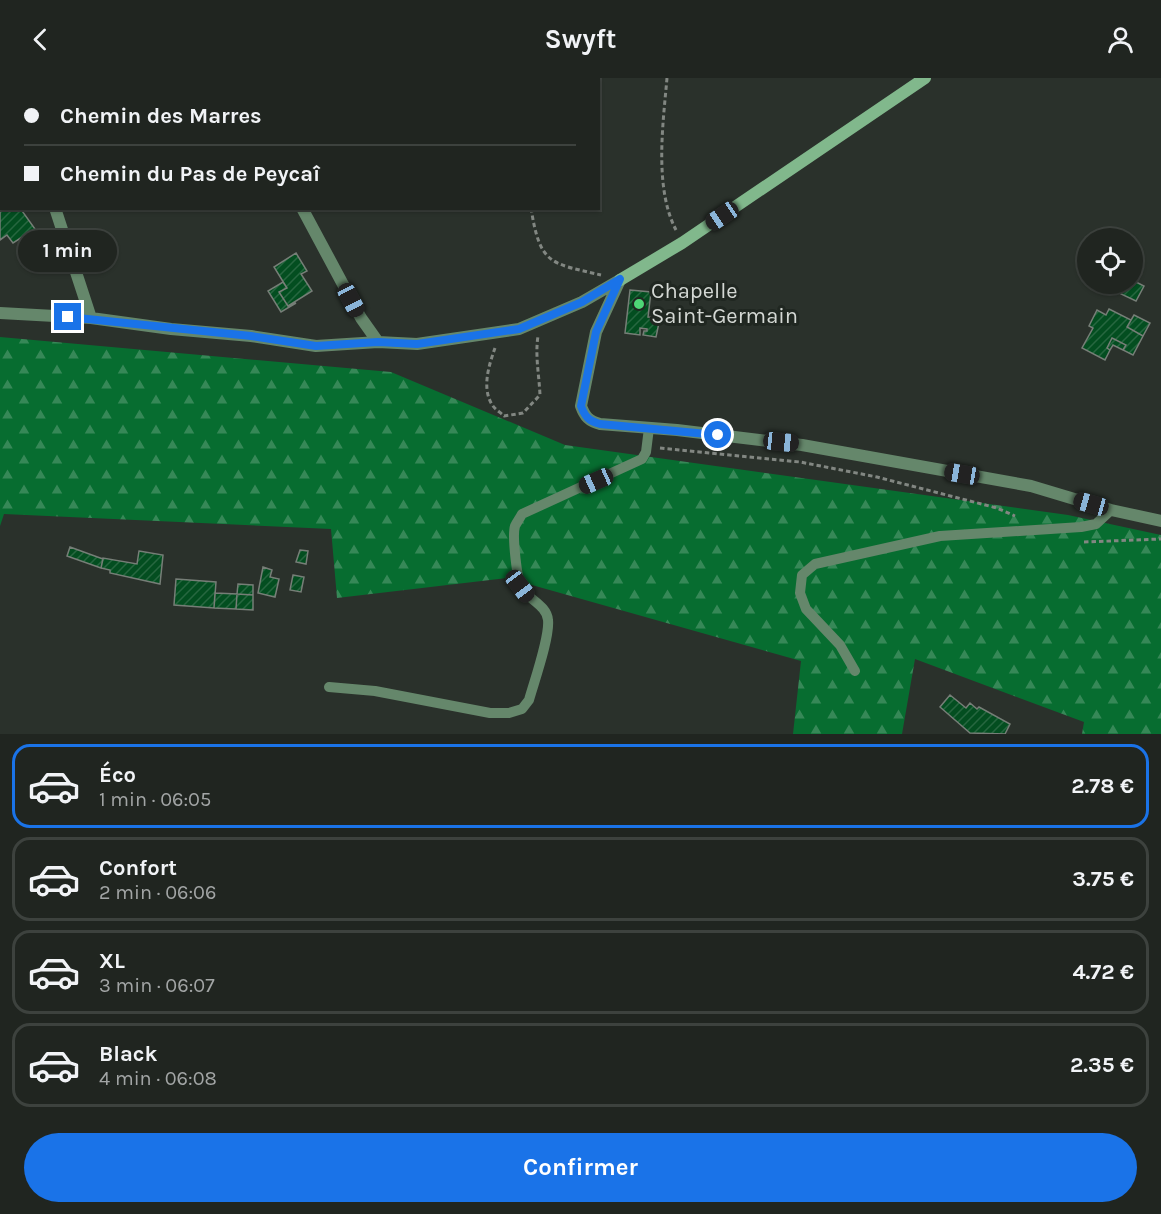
<!DOCTYPE html>
<html lang="fr">
<head>
<meta charset="utf-8">
<style>
	:root { --surface:#202520; --page:#2d312d; --text:#f1f3f6; --muted:#a2a5a5; --line:#3d423e; --accent:#1a73e8 }
	body { margin:0; font-family:Karla,sans-serif; background:var(--page); color:var(--text); height:100vh; display:flex; flex-direction:column; font-size:22px; white-space:nowrap }
	* { box-sizing:border-box; margin:0 }
	p { font-size:20px; color:var(--muted) }
	.icon { flex:none; width:33px; height:33px; fill:none; stroke:currentColor; stroke-width:2; stroke-linecap:round; stroke-linejoin:round }
	.map { position:relative; height:656px; overflow:hidden }
	.details { display:flex; flex-direction:column; background:var(--surface); flex:1 }
	.details>* { flex:none }
	.hud { position:absolute; left:0px; top:0px; width:600px; height:132px; box-shadow:0 2px 4px #0004,0 0 0 2px var(--line); display:grid; align-content:center; height:132px; padding:0 24px; background:var(--surface) }
	.fabs { position:absolute; left:1077px; top:150px; display:grid; gap:12px }
	.fabs a { display:grid; place-items:center; width:66px; height:66px; border-radius:50%; background:var(--surface); box-shadow:0 2px 4px #0004,0 0 0 2px var(--line); font-size:30px }
	.end { position:absolute; width:27px; height:27px; margin:-14px; border:8px solid #1a73e8; background:#fff; box-shadow:0 0 0 3px #fff }
	.from { border-radius:50% }
	.bubble { position:absolute; height:42px; border-radius:21px; background:var(--surface); box-shadow:0 2px 4px #0004,0 0 0 2px var(--line); font-size:20px; font-weight:700; line-height:42px; text-align:center }
	.car { position:absolute; width:18px; height:36px; margin:-18px -9px; border-radius:8px; box-shadow:0 0 4px 2px #0007; background:linear-gradient(#222 24%,#8ab4d8 0 40%,#222 0 76%,#8ab4d8 0 86%,#222 0) }
	.hud b { display:flex; align-items:center; gap:21px; height:57px; font-size:22px }
	.hud b+b { border-top:2px solid var(--line) }
	.hud i { width:15px; height:15px; background:var(--text) }
	ul { padding:10px 0 0; list-style:none }
	li { display:flex; align-items:center; gap:18px; height:84px; margin:0 12px 9px; padding:0 12px; border:3px solid var(--line); border-radius:18px }
	li div { flex:1 }
	li b { display:block; font-size:22px }
	li em { font-style:normal; font-weight:700 }
	li.selected { border-color:var(--accent) }
	li>.icon { width:54px; height:54px; stroke-width:1.5 }
	.cta { display:flex; gap:12px; margin-top:auto; padding:12px 24px }
	.cta a { flex:1; height:69px; border-radius:36px; background:var(--accent); color:#fff; font-size:24px; font-weight:700; line-height:69px; text-align:center }
	header { display:flex; justify-content:space-between; align-items:center; height:78px; padding:0 24px; background:var(--surface); font-size:27px; font-weight:700 }
	.map>svg:first-child { display:block }
</style>
</head>
<body>
<header><svg class="icon" aria-label="back" viewBox="0 0 24 24"><path d="M15 5l-7 7 7 7"/></svg>Swyft<svg class="icon" aria-label="person" viewBox="0 0 24 24"><circle cx="12" cy="8" r="4"/><path d="M4 21q1-7 8-7t8 7"/></svg></header>
<div class="map">
<svg width="1161" height="656" viewBox="0 0 1161 656">
	<defs>
		<pattern id="forest-firs" width="22" height="20" patternUnits="userSpaceOnUse" patternTransform="scale(1.5)"><rect width="22" height="20" fill="#076d30"/><path d="M5 1l3.5 6h-7zM16 11l3.5 6h-7z" fill="#368857"/></pattern>
		<pattern id="building-hatch" width="6" height="6" patternUnits="userSpaceOnUse" patternTransform="scale(1.5)"><rect width="6" height="6" fill="#034e20"/><path d="M-1 1l2-2M0 6l6-6M5 7l2-2" fill="none" stroke="#276740"/></pattern>
	</defs>
	<rect width="100%" height="100%" fill="#2a312b"/>
	<path fill="url(#forest-firs)" d="M0,259L391,294L565,367L1068,437L1161,457V656H1082L1084,644L915,581L902,656H793L801,583L507,500L337,520L331,451L4,436L0,448Z"/>
	<path fill="url(#building-hatch)" stroke="#767e77" stroke-width="1.5" d="M0,126L2,130H20L35,151L13,165L7,157L0,162Z
		M296,175L307,193L301,196L312,213L288,228L279,214L287,210L274,189Z
		M1132,202L1144,208L1136,223L1121,216L1126,206H1132Z
		M283,204L287,210L279,214L288,228L296,225L281,234L268,213Z
		M630,212L651,214L648,239L660,240L656,259L643,257L644,253H647V251L640,250V257L625,255Z
		M1109,231L1131,242L1127,249L1143,258L1133,277L1123,272L1126,267L1112,260L1107,270L1110,272L1105,282L1082,270L1093,250L1089,248L1097,232L1106,237Z
		M1134,237L1150,245L1143,258L1127,249Z
		M1112,260L1126,267L1123,272L1113,267L1110,272L1107,270Z
		M70,469L103,481L101,490L67,478Z
		M300,472L308,473L306,486L296,484Z
		M139,473L163,477L160,506L110,495V492L101,490L103,480L137,486Z
		M263,489L272,492L270,499L279,501L275,519L258,515Z
		M293,497L304,499L301,514L290,512Z
		M176,501L216,504L214,530L174,527Z
		M238,506L253,507V517L237,516Z
		M215,515L237,516L236,531L214,530Z
		M237,516L253,517V532L236,531Z
		M950,617L966,630L970,625L977,631L979,629L1010,646L1005,656L970,655L940,629Z"/>
	<g fill="none" stroke-linecap="round" stroke-linejoin="round">
		<path stroke="#828782" stroke-width="3" stroke-dasharray="4.5 3" stroke-linecap="butt" d="M461,0L463,2
			M667,0C663,46 654,110 676,152
			M531,130C540,187 550,185 601,197
			M495,270C489,287 481,311 493,328C495,331 501,335 504,338L523,335L540,317C539,296 535,278 538,258
			M660,370L800,384L877,399L997,430L1015,438
			M1084,464L1161,461"/>
		<path stroke="#65876b" stroke-width="10" d="M855,593L840,567L806,531L800,515L802,497L815,486L940,458L1081,449L1096,446L1111,432
			M329,609L375,613L490,635H509L522,631L529,622C534,604 550,559 548,542C547,528 530,522 522,511C517,503 512,458 515,448C517,444 520,440 522,436L642,381L646,374L649,350"/>
		<path stroke="#65876b" stroke-width="12" d="M12,0L13,2
			M228,0L229,2
			M55,130L91,240
			M302,130L361,240L378,264
			M620,202L596,254L581,328C585,339 589,343 600,346L677,352L802,367L1031,408L1111,432L1161,443
			M0,235L91,240L171,251L251,258L316,268L378,264L417,266L519,251L582,224L620,202"/>
		<path stroke="#81b88c" stroke-width="12" d="M620,202L682,165L925,0"/>
	</g>
	<g fill="none" stroke-linecap="round" stroke-linejoin="round">
		<path stroke="#1a73e8" stroke-width="8" d="M68,239L251,258L316,268L378,264L417,266L519,251L582,224L620,201L596,254L581,328C585,339 589,343 600,346L718,357"/>
	</g>
	<circle fill="#4ed676" stroke="#202721" stroke-width="2" cx="639" cy="226" r="6"/>
	<g text-anchor="middle" dominant-baseline="central" stroke-width="6" stroke-linejoin="round" paint-order="stroke">
		<g font-size="22" fill="#d4d8d4" stroke="#202721" text-anchor="start">
			<text x="651" y="213">Chapelle<tspan x="651" dy="25">Saint-Germain</tspan></text>
		</g>
	</g>
</svg>
<div class="fabs">
<a><svg class="icon" aria-label="locate" viewBox="0 0 24 24"><circle cx="12" cy="12" r="6"/><path d="M12 2v4M12 18v4M2 12h4M18 12h4"/></svg></a>
</div>
<i class="end from" style="left:718px;top:357px"></i>
<i class="end" style="left:68px;top:239px"></i>
<div class="bubble" style="left:18px;top:152px;width:99px">1 min</div>
<i class="car" style="left:722px;top:138px;rotate:236deg"></i>
<i class="car" style="left:351px;top:222px;rotate:152deg"></i>
<i class="car" style="left:781px;top:364px;rotate:96deg"></i>
<i class="car" style="left:962px;top:396px;rotate:280deg"></i>
<i class="car" style="left:596px;top:403px;rotate:246deg"></i>
<i class="car" style="left:1091px;top:426px;rotate:286deg"></i>
<i class="car" style="left:520px;top:508px;rotate:143deg"></i>
<div class="hud">
<b><i class="from"></i>Chemin des Marres</b>
<b><i></i>Chemin du Pas de Peycaî</b>
</div>
</div>
<section class="details">
<ul>
<li class="selected"><svg class="icon" aria-label="car" viewBox="0 0 24 24"><path d="M5 17H2v-5l4-1 3-4h7l3 4 3 1v5h-3M9 17h6M6 11h13"/><circle cx="7" cy="17" r="2"/><circle cx="17" cy="17" r="2"/></svg><div><b>Éco</b><p>1 min · 06:05</p></div><em>2.78 €</em></li>
<li><svg class="icon" aria-label="car" viewBox="0 0 24 24"><path d="M5 17H2v-5l4-1 3-4h7l3 4 3 1v5h-3M9 17h6M6 11h13"/><circle cx="7" cy="17" r="2"/><circle cx="17" cy="17" r="2"/></svg><div><b>Confort</b><p>2 min · 06:06</p></div><em>3.75 €</em></li>
<li><svg class="icon" aria-label="car" viewBox="0 0 24 24"><path d="M5 17H2v-5l4-1 3-4h7l3 4 3 1v5h-3M9 17h6M6 11h13"/><circle cx="7" cy="17" r="2"/><circle cx="17" cy="17" r="2"/></svg><div><b>XL</b><p>3 min · 06:07</p></div><em>4.72 €</em></li>
<li><svg class="icon" aria-label="car" viewBox="0 0 24 24"><path d="M5 17H2v-5l4-1 3-4h7l3 4 3 1v5h-3M9 17h6M6 11h13"/><circle cx="7" cy="17" r="2"/><circle cx="17" cy="17" r="2"/></svg><div><b>Black</b><p>4 min · 06:08</p></div><em>2.35 €</em></li>
</ul>
<div class="cta"><a>Confirmer</a></div>
</section>
</body>
</html>
